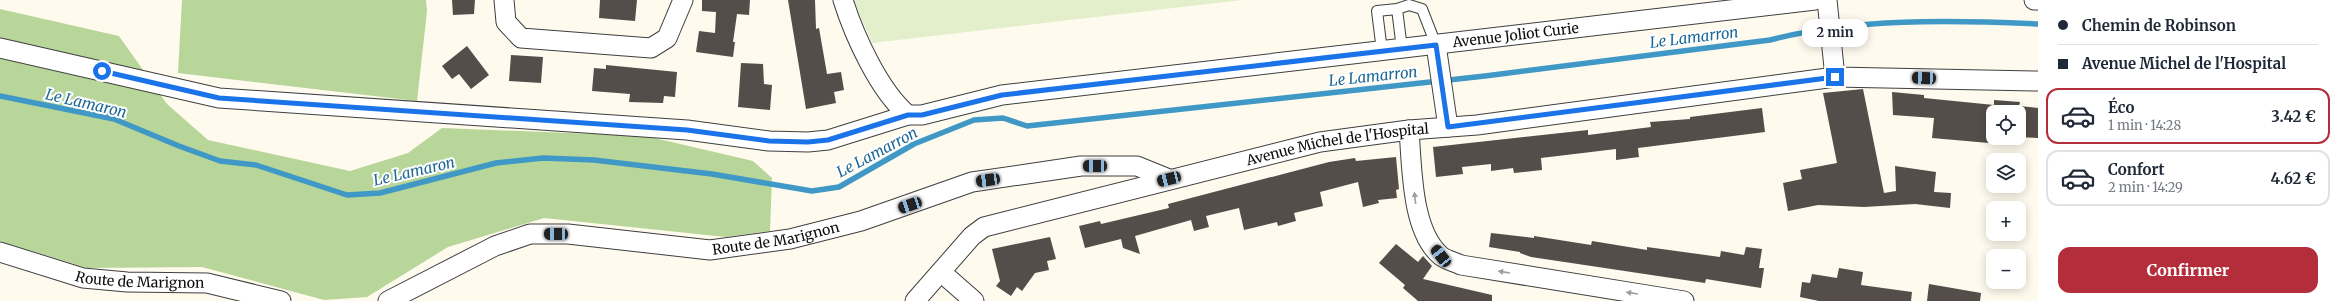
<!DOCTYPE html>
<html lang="fr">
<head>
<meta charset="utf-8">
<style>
	:root { --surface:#fff; --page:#f2f2f3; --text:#1f2937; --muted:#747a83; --line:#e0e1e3; --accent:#b42d3b }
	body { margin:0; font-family:Merriweather,serif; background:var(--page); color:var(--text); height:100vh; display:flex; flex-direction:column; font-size:15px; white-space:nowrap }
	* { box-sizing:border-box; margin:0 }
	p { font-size:13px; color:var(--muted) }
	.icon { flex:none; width:22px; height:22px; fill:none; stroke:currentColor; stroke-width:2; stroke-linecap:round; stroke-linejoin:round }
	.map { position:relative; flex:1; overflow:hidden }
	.drawer { display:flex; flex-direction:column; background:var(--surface); width:300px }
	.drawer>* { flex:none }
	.banner { display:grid; align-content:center; height:88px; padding:0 20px; background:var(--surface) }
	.controls { position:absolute; left:1986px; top:105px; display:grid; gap:8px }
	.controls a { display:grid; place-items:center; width:40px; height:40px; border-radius:8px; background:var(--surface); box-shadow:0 2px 10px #0003; font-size:20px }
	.end { position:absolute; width:18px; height:18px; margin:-9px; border:5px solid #1a73e8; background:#fff; box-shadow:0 0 0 2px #fff }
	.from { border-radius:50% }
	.bubble { position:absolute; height:28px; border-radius:12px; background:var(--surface); box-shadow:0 2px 10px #0003; font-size:13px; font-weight:700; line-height:28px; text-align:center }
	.car { position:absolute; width:12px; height:24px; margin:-12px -6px; border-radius:5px; box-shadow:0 0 3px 1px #0007; background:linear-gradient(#222 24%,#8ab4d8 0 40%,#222 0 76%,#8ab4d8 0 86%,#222 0) }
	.banner b { display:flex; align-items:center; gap:14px; height:38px; font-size:15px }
	.banner b+b { border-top:1px solid var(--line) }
	.banner i { width:10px; height:10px; background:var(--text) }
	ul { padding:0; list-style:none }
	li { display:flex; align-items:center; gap:12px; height:56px; margin:0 8px 6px; padding:0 12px; border:2px solid var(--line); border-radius:12px }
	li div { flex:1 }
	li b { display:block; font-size:15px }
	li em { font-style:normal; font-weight:700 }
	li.on { border-color:var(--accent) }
	li>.icon { width:36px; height:36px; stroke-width:1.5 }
	.primary-button { display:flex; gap:8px; margin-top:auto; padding:8px 20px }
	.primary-button a { flex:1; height:46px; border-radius:12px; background:var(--accent); color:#fff; font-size:16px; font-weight:700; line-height:46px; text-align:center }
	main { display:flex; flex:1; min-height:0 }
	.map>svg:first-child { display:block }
</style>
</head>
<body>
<main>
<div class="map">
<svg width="2038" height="301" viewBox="0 0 2038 301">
	<rect width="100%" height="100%" fill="#fefaed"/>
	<path fill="#b8d699" d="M182,0H426L427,11L417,101L178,73Z
		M0,9L119,36L167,104L208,140L350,171L408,153L442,128L646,136L753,161L772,178L770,231L726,237L544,218L448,247L367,297L324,300L202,267L87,268L0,241Z"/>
	<path fill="#e3eeca" d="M853,0H1242L872,43Z"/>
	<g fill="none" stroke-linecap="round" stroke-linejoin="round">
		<path stroke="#3f98c5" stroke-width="5.5" d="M0,96L114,119L179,146L220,161L256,165L347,195L380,193L496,163L543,158L594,160L712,174L812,191L839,187L914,144L974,120L1003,118L1027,126L1485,76L1770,40C1854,18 1952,20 2038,24"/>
	</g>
	<path fill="#544d49" d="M452,0H475L474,14L453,15Z
		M600,0H637L635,21L599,18Z
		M702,0H750L749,15L737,14L733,42H735L733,57L696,52L699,31L715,33L716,12L702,11Z
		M788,0H815L816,29L819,28L827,74L841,72L844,90L834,92L836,103L806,109Z
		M467,46L489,75L471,89L459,74L452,79L442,66Z
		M511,55L543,57L541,83L509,81Z
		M741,63L763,64L764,84L772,85L770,110L738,107Z
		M606,65L677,72L675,97L664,96L663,103L629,102L630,94L592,91L594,68L606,69Z
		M1863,89L1884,193L1896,191L1895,166L1936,172L1934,192L1951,193L1950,208L1915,204L1864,207L1818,205L1788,211L1783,183L1802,179L1800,170L1837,163L1823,93Z
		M1892,92L1924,95V98L1994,105V100L2020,102L2019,106L2038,108V138L2019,137V112H1993V129H1990L1989,143L1932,138L1934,118L1893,115Z
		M1762,108L1765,132L1638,148L1639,157L1616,160V149L1541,158L1542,170L1514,173L1513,168L1491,171V164L1462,167L1463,174L1436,177L1433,147L1588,130V135L1651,127L1650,122L1690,119V117Z
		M1396,157L1399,189L1396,190L1397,198L1378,200L1379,203L1363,207L1358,182L1320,192L1323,206L1294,213L1296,221L1278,226L1277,222L1244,230L1239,208L1206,216L1209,227L1194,231L1191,220L1135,236L1140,254L1123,248L1121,239L1085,248L1079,226L1100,221L1101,224L1169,208L1168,204L1329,162L1355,158L1356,161Z
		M1491,233L1534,238V236L1591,245L1592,241L1647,250V247L1720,257L1721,251L1744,255L1746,247L1762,249L1759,268H1764L1761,288L1706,279L1705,283L1531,257L1520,253V252L1489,247Z
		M1050,237L1056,259L1047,261L1049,270L1035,273L1022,291L1017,287L1011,296L996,286L1000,281L992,249Z
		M1396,244L1418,262L1423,256L1432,266L1423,279L1492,295V301H1418L1403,288L1405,285L1379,263Z
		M1839,268L1863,272L1861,285L1912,292L1911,301H1819L1800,297L1802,282L1810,283L1812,274L1837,278Z
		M1929,284L1981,293L1980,301H1927Z"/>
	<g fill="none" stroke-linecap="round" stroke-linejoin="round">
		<defs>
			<path id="lane" d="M1402,49L1397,9L1409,5L1422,9L1436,45
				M1382,51L1377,11L1397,9"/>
			<g id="street">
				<path d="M504,0L506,22L521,38L651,48L667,38L683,0"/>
				<path d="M843,0C854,35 879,91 908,115"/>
				<path d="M1827,0L1835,77"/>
				<path d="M2034,0H2038"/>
				<path d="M1436,45L1448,127"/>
				<path id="s1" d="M0,48L219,98L687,130L769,141L808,142L828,140L908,115H922L1002,95L1815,0"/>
				<path d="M1409,130C1412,166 1411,231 1441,256C1446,260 1455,262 1461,265L1684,301"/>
				<path id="s2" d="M0,252L83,278L127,282L207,283L281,301"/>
				<path d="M941,272L974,301"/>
				<path id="s3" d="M388,301L495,246L530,234H568L710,250L790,239L861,221L972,182L1081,166H1137L1169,179"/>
				<path id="s4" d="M915,301L972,236L984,227L1320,142L1409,130L1477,125L1835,77L2038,81"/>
			</g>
		</defs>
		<use href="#lane" stroke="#3f3f3f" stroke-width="12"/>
		<use href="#street" stroke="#3f3f3f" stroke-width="21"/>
		<use href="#lane" stroke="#fff" stroke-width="10"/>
		<use href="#street" stroke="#fff" stroke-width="19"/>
	</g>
	<defs><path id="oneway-solid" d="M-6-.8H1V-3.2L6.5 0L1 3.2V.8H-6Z"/></defs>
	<g fill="#9e9e9e">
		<use href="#oneway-solid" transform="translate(1415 198) rotate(-96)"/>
		<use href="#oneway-solid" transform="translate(1504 272) rotate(-171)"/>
		<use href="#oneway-solid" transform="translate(1632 293) rotate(-171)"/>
	</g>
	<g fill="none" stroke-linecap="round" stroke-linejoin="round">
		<path stroke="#1a73e8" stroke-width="5" d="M102,71L219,98L687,130L769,141L808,142L828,140L908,115H922L1002,95L1436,45L1448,127L1835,77"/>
	</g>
	<g text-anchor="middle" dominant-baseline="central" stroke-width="4" stroke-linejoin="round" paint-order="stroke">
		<g font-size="14" fill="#0c0c0c" stroke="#fff">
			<text stroke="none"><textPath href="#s1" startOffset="1533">Avenue Joliot Curie</textPath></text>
			<text stroke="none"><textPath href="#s4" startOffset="465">Avenue Michel de l'Hospital</textPath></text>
			<text stroke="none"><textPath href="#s3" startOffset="405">Route de Marignon</textPath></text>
			<text stroke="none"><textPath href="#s2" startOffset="144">Route de Marignon</textPath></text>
		</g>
		<g font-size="15" font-style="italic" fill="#1d6896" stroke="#fff">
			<text transform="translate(1694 37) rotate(-7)">Le Lamarron</text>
			<text transform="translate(1373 76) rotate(-6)">Le Lamarron</text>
			<text transform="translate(86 103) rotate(13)">Le Lamaron</text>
			<text transform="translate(877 152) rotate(-28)">Le Lamarron</text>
			<text transform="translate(414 171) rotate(-13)">Le Lamaron</text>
		</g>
	</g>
</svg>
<div class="controls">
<a><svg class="icon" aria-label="locate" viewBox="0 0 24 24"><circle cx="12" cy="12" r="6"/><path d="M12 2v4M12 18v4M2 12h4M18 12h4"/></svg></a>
<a><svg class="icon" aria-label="layers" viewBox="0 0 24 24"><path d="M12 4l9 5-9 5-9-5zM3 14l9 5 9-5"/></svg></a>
<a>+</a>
<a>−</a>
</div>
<i class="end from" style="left:102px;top:71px"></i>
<i class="end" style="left:1835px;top:77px"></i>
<div class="bubble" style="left:1802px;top:19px;width:66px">2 min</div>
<i class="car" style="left:1924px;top:78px;rotate:272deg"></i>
<i class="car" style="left:1095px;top:166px;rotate:270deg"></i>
<i class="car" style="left:1169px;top:179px;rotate:256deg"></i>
<i class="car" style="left:988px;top:180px;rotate:262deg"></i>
<i class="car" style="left:910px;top:205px;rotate:251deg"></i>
<i class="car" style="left:556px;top:234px;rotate:271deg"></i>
<i class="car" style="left:1441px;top:256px;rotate:322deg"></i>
</div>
<section class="drawer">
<div class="banner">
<b><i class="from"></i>Chemin de Robinson</b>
<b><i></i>Avenue Michel de l'Hospital</b>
</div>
<ul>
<li class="on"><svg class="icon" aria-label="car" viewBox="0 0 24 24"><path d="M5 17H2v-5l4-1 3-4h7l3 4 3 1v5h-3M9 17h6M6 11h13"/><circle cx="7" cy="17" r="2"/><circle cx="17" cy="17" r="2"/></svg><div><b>Éco</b><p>1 min · 14:28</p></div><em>3.42 €</em></li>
<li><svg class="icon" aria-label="car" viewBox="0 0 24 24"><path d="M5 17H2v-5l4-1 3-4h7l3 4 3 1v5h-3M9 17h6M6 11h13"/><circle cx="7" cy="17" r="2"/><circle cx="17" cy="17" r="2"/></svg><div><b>Confort</b><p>2 min · 14:29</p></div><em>4.62 €</em></li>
</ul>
<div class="primary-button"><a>Confirmer</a></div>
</section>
</main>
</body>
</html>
